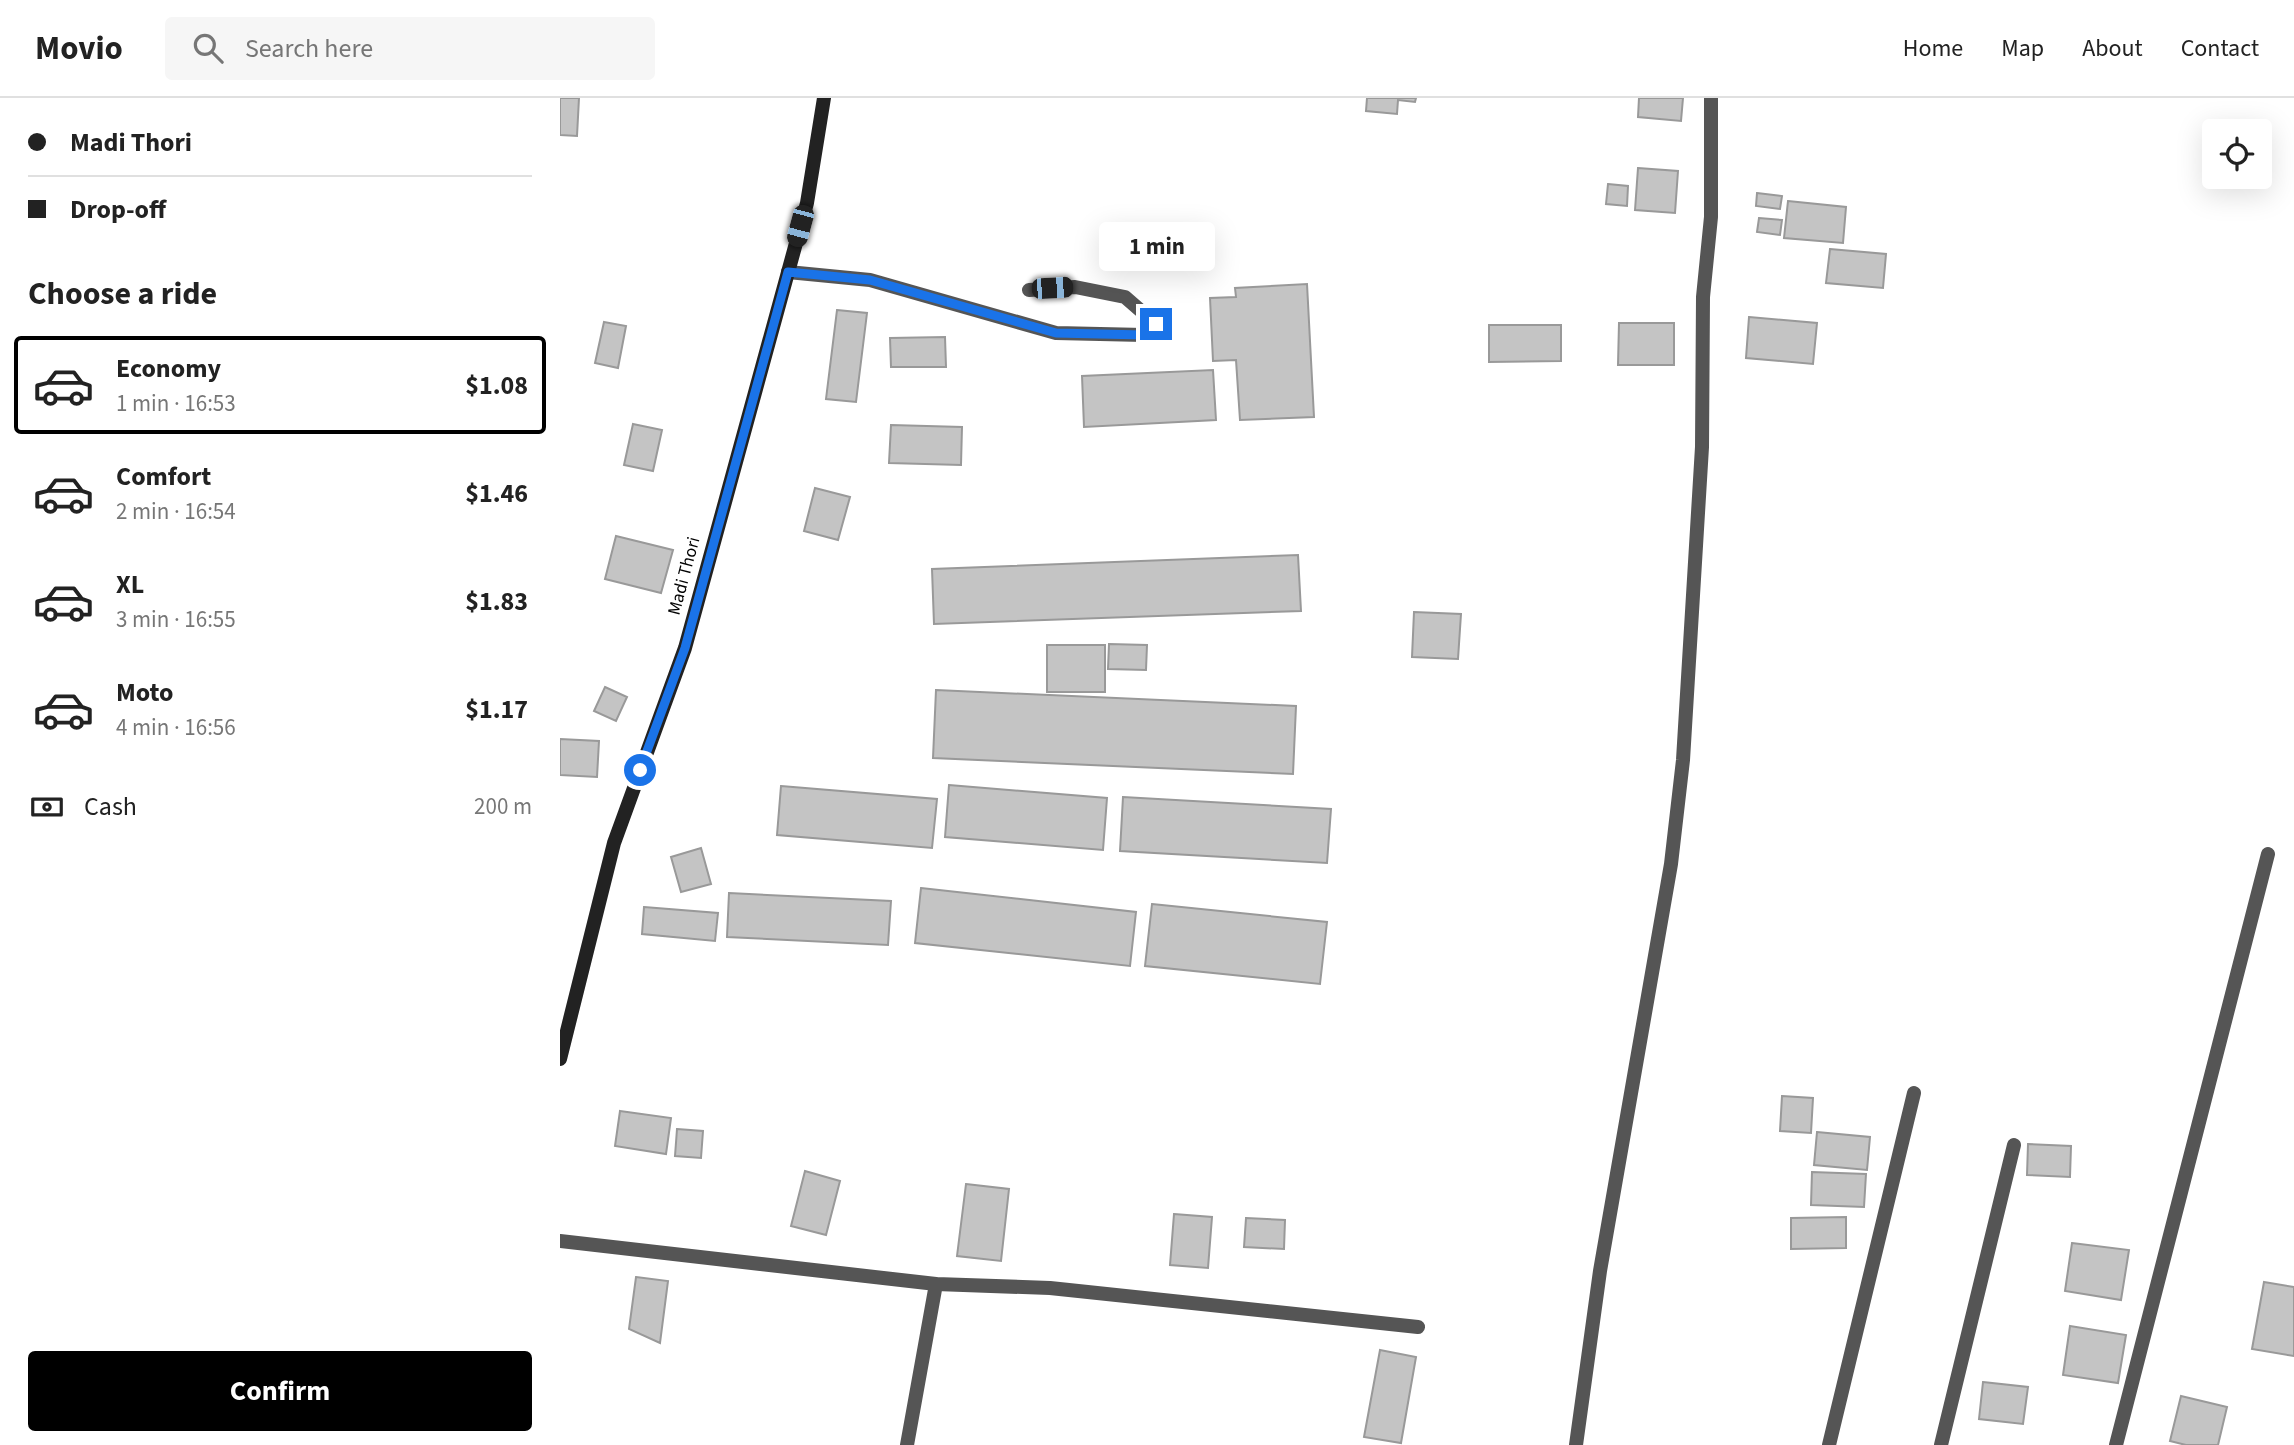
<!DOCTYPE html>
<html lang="en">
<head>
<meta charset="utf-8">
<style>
	:root { --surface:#fff; --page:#f6f6f6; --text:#222; --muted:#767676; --line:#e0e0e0; --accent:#000 }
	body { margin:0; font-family:"Source Sans 3",sans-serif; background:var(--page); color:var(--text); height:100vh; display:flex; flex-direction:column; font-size:26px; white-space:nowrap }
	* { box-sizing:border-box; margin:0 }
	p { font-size:23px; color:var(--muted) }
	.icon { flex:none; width:38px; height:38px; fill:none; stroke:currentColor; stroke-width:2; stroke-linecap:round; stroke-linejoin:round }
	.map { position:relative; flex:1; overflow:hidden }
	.side { display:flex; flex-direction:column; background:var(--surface); width:560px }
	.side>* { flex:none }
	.hud { display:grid; align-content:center; height:154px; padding:0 28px; background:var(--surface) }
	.tools { position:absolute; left:1642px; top:21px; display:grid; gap:14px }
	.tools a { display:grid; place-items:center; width:70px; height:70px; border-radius:7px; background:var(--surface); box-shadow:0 7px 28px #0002; font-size:35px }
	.end { position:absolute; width:32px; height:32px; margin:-16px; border:9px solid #1a73e8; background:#fff; box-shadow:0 0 0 4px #fff }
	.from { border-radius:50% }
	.bubble { position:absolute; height:49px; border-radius:7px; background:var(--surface); box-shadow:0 7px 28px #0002; font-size:23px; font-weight:700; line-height:49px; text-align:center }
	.car { position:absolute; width:21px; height:42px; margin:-21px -10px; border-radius:9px; box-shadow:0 0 5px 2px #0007; background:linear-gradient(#222 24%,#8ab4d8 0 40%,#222 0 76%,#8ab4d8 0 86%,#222 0) }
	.hud b { display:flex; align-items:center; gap:24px; height:66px; font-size:26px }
	.hud b+b { border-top:2px solid var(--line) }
	.hud i { width:18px; height:18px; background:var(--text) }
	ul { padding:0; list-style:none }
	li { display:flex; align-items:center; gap:21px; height:98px; margin:0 14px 10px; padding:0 14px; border:4px solid transparent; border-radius:7px }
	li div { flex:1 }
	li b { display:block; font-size:26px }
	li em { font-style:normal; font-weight:700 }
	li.current { border-color:var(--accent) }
	li>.icon { width:63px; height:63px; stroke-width:1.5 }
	h2 { padding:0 28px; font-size:32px; line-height:84px }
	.pay { display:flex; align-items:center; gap:18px; height:77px; padding:0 28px; font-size:26px }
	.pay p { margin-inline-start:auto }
	.cta { display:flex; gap:14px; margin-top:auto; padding:14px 28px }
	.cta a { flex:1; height:80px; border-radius:7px; background:var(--accent); color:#fff; font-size:28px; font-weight:700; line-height:80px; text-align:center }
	header { display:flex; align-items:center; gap:42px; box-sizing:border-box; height:98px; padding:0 35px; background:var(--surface); border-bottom:2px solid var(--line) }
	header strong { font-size:33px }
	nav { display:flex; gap:38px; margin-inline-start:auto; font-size:24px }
	.search { width:490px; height:63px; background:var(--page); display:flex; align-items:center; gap:18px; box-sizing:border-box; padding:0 24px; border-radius:7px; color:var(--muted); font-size:26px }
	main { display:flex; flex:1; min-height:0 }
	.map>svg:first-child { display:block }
</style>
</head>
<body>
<header>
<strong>Movio</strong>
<div class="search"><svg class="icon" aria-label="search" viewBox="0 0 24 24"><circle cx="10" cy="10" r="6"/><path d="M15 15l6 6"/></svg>Search here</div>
<nav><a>Home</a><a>Map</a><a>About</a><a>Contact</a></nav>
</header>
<main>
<section class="side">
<div class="hud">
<b><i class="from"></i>Madi Thori</b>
<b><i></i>Drop-off</b>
</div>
<h2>Choose a ride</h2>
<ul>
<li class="current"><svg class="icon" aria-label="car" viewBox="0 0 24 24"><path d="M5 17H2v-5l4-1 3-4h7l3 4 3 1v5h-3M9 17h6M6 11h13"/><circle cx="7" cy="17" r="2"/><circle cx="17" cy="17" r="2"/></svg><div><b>Economy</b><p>1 min · 16:53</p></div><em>$1.08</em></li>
<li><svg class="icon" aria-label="car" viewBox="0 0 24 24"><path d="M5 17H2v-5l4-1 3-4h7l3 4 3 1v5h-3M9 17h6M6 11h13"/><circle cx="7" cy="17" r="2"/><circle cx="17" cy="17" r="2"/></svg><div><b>Comfort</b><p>2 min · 16:54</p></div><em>$1.46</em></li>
<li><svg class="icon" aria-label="car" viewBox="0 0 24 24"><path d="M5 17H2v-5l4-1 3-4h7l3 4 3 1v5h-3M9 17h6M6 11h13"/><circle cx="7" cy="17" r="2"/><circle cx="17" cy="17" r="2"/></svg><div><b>XL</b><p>3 min · 16:55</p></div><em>$1.83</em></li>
<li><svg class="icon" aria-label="car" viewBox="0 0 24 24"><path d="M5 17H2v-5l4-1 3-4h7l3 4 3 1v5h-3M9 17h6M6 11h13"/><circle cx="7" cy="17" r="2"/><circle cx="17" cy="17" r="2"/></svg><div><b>Moto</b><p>4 min · 16:56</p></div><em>$1.17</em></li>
</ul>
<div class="pay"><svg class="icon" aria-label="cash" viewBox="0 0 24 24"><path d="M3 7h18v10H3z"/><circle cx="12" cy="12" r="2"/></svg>Cash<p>200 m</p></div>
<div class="cta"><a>Confirm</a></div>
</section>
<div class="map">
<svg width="1734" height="1347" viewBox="0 0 1734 1347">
	<rect width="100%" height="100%" fill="#fff"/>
	<path fill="#c4c4c4" stroke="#999" stroke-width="2" d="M0,0H19L17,38L0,37Z
		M807,0H856L855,4L838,2L837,16L806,13Z
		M1079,0H1123L1121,23L1078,19Z
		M1078,70L1118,73L1115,115L1075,112Z
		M1048,86L1068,88L1067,108L1046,106Z
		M1197,95L1222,98L1220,111L1196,108Z
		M1228,103L1286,109L1283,145L1224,140Z
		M1199,120L1222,122L1220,137L1197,134Z
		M1270,151L1326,156L1323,190L1266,185Z
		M747,186L754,319L680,322L676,262L653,263L650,200L676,199L675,190Z
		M277,212L307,215L296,304L266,301Z
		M1189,219L1257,225L1253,266L1186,260Z
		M44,224L66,228L58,270L35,265Z
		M1059,225H1114V267H1058Z
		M929,227H1001V263L929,264Z
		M385,239L386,269H331L330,240Z
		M653,272L656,322L524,329L522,278Z
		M73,326L102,332L93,373L64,367Z
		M331,327L402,329L401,367L329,365Z
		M255,390L290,399L278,442L244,433Z
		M56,438L113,452L101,495L45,481Z
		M738,457L741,513L374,526L372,471Z
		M854,514L901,516L898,561L852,559Z
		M549,546L587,547L586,572L548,571Z
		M487,547H545V594H487Z
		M45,589L67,599L56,623L34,613Z
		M376,592L736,608L733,676L373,660Z
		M0,641L39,643L37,679L0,677Z
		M389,687L547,700L543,752L385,739Z
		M221,688L377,701L372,750L217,737Z
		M563,699L771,711L767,765L560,753Z
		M141,750L151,786L121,794L111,759Z
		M361,790L576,814L570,868L355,845Z
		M169,795L331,803L328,847L167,839Z
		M592,806L767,824L760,886L585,868Z
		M84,809L158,815L155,843L82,836Z
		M1222,998L1253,1000L1251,1035L1220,1033Z
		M60,1013L111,1020L106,1056L55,1048Z
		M117,1031L143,1033L141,1060L115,1058Z
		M1257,1034L1310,1039L1307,1072L1254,1067Z
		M1468,1046L1511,1048L1510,1079L1467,1077Z
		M245,1073L280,1083L266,1137L231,1128Z
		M1252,1074L1306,1076L1304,1109L1251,1107Z
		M406,1086L449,1091L441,1163L397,1158Z
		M614,1116L652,1119L648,1170L610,1167Z
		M1286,1119V1150L1231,1151V1120Z
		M686,1120L725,1122L724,1151L684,1149Z
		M1512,1145L1569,1152L1561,1202L1505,1193Z
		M76,1179L108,1183L100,1245L69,1231Z
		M1704,1184L1734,1189V1258L1692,1251Z
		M1510,1228L1566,1237L1558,1285L1503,1277Z
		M820,1252L856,1259L841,1345L804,1339Z
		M1423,1284L1468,1289L1463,1326L1419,1321Z
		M1621,1298L1667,1309L1658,1347H1626L1610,1343Z"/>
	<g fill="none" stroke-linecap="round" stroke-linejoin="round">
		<path stroke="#555" stroke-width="14" d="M228,174L310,182L496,235L584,237L596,226L565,199L515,189L469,192
			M0,1143L376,1186L490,1190L858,1229
			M347,1347L376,1186
			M1016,1347L1040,1173L1111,766L1123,662L1142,349L1143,199L1151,119V0
			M1269,1347L1354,995
			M1381,1347L1454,1047
			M1556,1347L1708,756"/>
		<path stroke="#222" stroke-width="14" d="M0,961L54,745L125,550L247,105L264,0"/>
	</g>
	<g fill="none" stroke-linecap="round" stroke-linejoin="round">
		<path stroke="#1a73e8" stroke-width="9" d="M80,672L125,550L228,174L310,182L496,235L584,237L596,226"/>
	</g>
	<g text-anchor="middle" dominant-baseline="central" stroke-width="5" stroke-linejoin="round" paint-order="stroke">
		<g font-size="18" fill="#000" stroke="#fff">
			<text transform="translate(124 478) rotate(-75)">Madi Thori</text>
		</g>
	</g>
</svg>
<div class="tools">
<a><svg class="icon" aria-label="locate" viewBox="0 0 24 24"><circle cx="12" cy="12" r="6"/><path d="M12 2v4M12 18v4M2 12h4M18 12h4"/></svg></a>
</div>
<i class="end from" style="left:80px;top:672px"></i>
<i class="end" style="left:596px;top:226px"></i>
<div class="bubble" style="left:539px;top:124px;width:116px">1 min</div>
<i class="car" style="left:240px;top:128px;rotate:195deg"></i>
<i class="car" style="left:492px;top:190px;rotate:87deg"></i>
</div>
</main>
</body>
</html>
